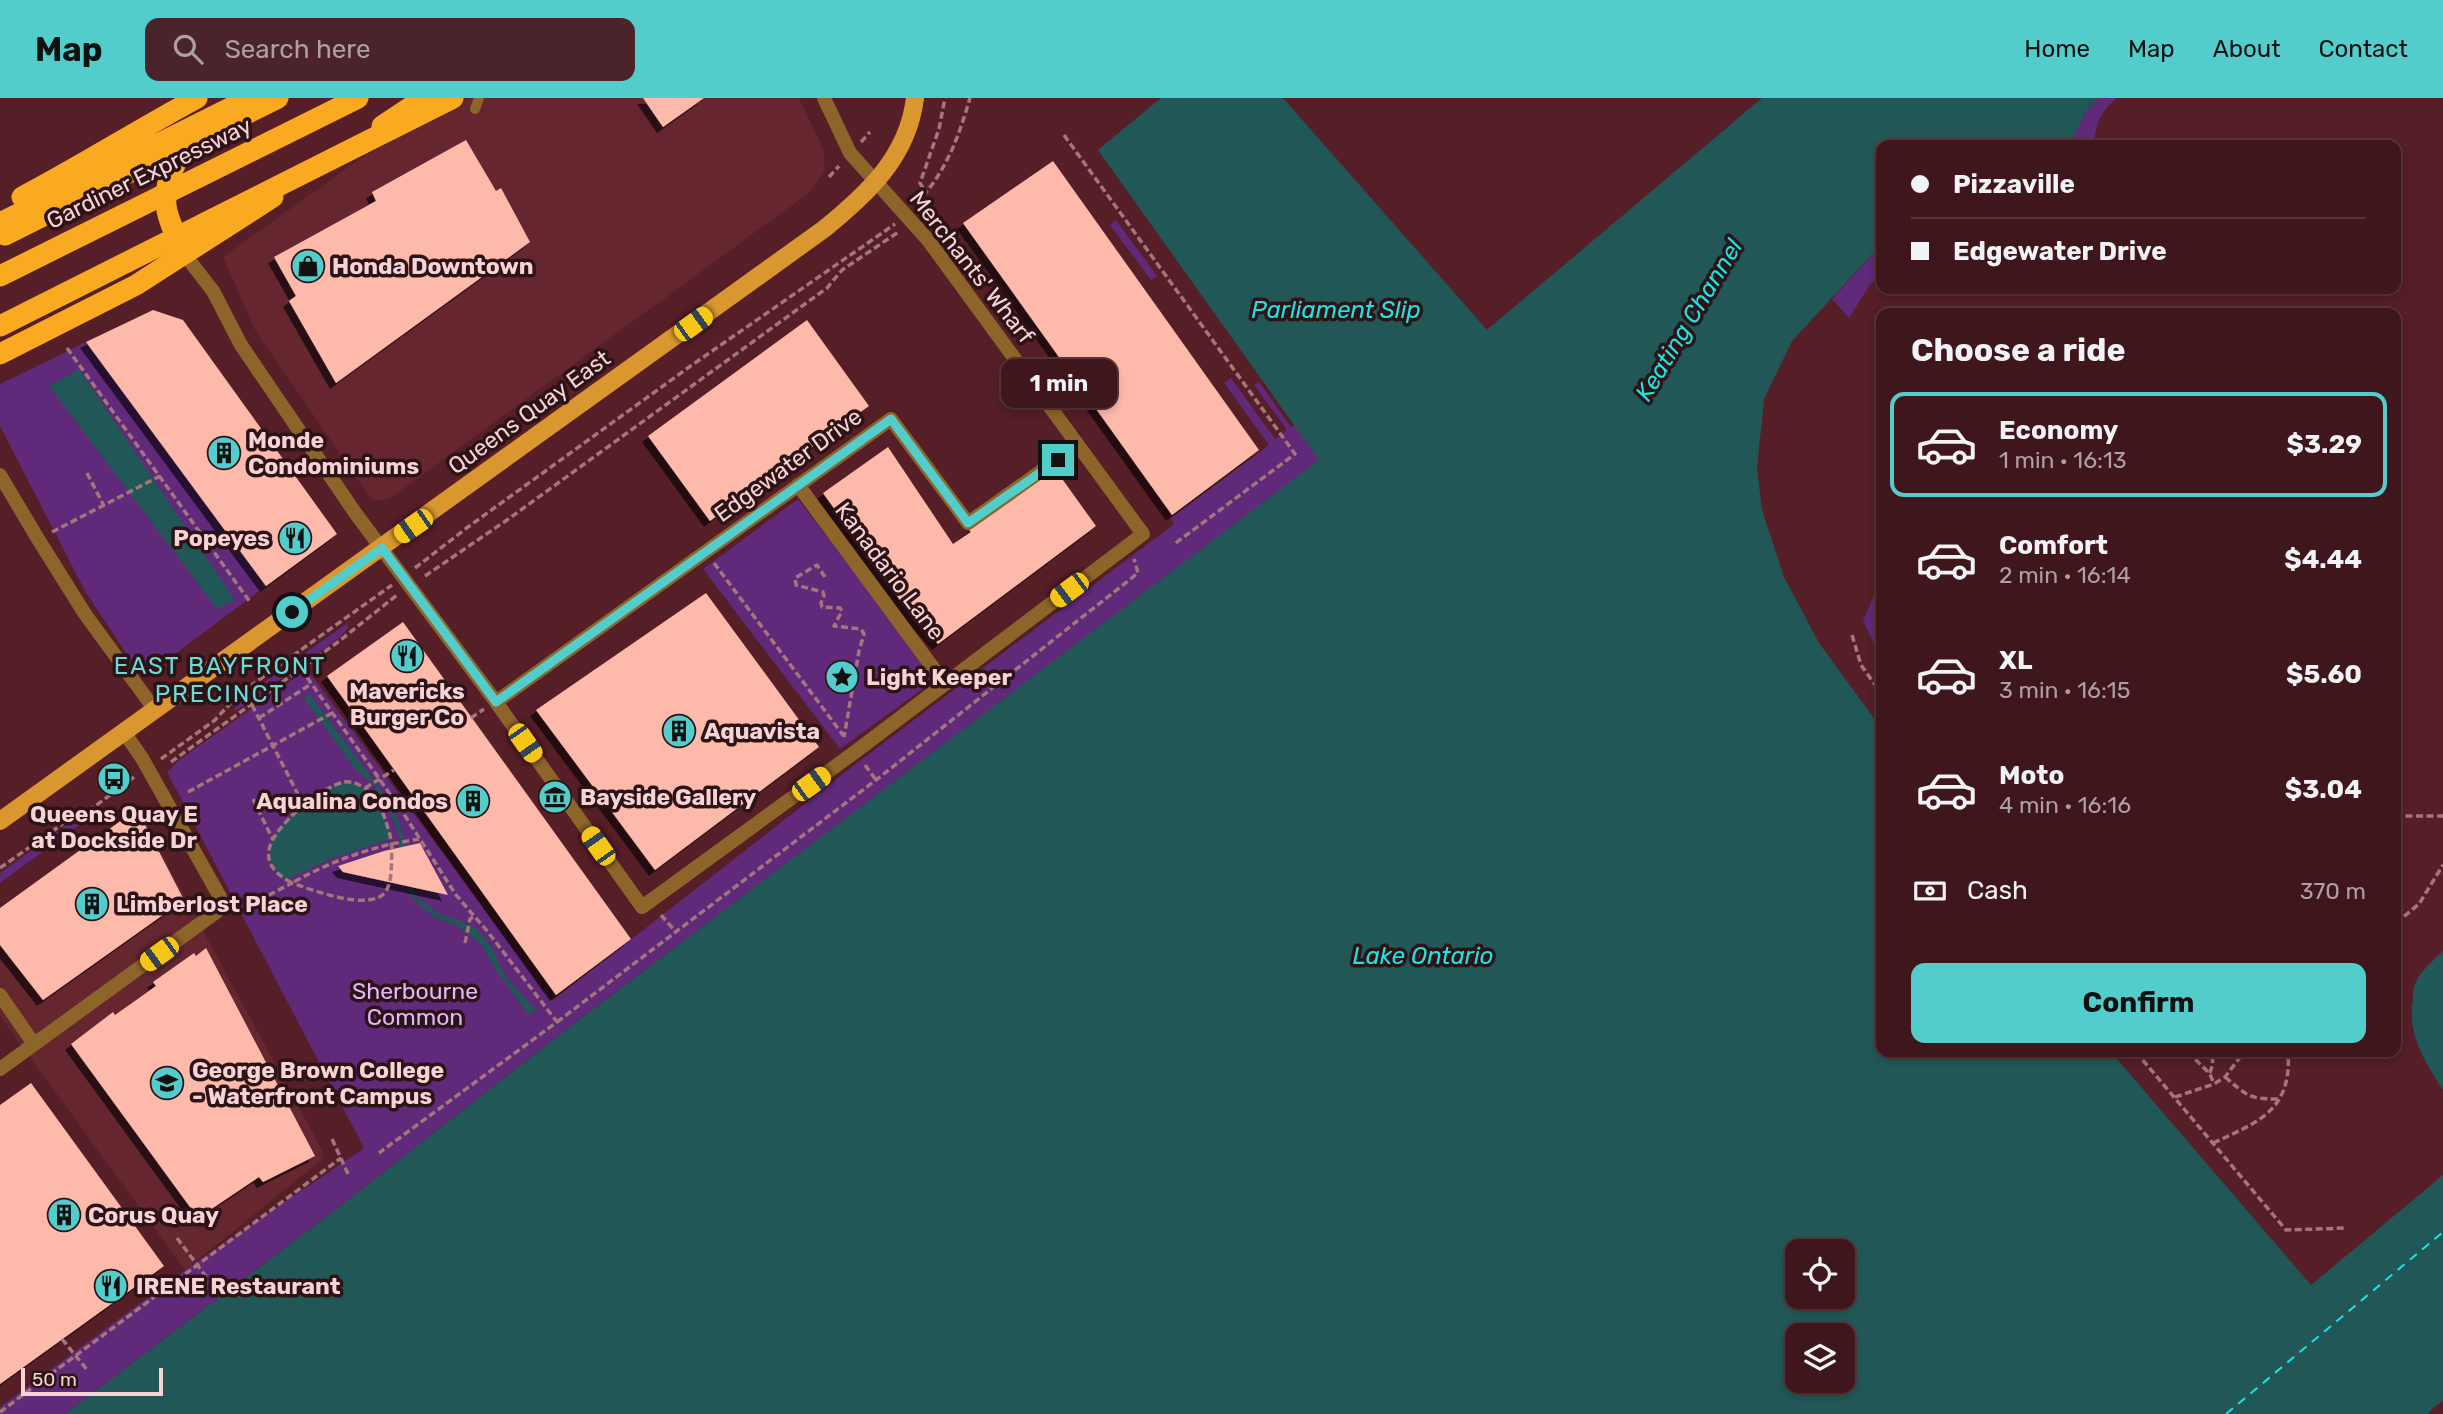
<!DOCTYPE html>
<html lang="en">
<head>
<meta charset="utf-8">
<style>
	:root { --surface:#40161d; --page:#4b232a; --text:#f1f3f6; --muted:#ae9fa4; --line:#59353b; --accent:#53cdcb }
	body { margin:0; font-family:Rubik,sans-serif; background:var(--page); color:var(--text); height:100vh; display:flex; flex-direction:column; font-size:26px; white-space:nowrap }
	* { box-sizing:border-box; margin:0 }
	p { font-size:23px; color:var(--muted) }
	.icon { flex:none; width:38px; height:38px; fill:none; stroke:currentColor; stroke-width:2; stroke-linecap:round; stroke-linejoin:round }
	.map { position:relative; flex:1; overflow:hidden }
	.drawer { position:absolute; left:1876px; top:210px; width:525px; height:749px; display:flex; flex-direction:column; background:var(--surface); border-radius:14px; box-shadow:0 4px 10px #0003,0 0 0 2px var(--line) }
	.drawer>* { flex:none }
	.top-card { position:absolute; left:1876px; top:42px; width:525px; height:154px; border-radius:14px; box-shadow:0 4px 10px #0003,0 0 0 2px var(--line); display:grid; align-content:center; height:154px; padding:0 35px; background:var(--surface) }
	.controls { position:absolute; left:1785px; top:1141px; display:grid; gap:14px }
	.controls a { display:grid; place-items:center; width:70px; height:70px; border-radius:14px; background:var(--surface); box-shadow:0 4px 10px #0003,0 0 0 2px var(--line); font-size:35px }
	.scale { position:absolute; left:21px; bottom:18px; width:142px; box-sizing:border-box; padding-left:7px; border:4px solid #f8d3d5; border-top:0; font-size:19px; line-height:24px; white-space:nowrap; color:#f8d3d5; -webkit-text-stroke:5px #2c1316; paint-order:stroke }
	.end { position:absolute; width:32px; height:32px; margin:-16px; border:9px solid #53cdcb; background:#111; box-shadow:0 0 0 4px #111 }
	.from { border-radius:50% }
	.bubble { position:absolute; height:49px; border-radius:14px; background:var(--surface); box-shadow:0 4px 10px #0003,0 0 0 2px var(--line); font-size:23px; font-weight:700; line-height:49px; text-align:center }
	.car { position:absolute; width:21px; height:42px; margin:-21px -10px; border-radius:9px; box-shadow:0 0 5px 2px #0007; background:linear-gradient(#f5c518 24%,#345 0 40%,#f5c518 0 76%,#345 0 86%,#f5c518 0) }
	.top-card b { display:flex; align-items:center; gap:24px; height:66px; font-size:26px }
	.top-card b+b { border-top:2px solid var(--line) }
	.top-card i { width:18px; height:18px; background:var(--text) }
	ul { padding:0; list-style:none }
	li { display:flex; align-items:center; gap:21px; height:105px; margin:0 14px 10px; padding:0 21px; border:4px solid transparent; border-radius:14px }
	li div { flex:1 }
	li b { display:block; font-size:26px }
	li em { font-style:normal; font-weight:700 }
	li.selected { border-color:var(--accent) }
	li>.icon { width:63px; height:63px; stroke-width:1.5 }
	h2 { padding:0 35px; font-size:32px; line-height:84px }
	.pay { display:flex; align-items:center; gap:18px; height:77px; padding:0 35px; font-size:26px }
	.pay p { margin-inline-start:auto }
	.cta { display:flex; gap:14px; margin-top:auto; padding:14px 35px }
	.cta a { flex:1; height:80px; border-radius:14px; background:var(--accent); color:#111; font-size:28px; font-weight:700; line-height:80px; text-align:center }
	header { display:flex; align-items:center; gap:42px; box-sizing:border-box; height:98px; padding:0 35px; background:var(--accent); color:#111 }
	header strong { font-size:33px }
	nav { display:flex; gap:38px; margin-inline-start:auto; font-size:24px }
	.search { width:490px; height:63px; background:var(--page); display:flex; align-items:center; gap:18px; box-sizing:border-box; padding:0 24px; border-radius:14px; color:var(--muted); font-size:26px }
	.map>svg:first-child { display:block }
</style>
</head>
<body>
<header>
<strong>Map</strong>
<div class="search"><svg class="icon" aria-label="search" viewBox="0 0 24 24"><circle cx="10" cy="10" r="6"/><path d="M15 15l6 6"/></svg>Search here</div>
<nav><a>Home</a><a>Map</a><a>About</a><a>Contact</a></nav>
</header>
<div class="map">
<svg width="2443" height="1316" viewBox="0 0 2443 1316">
	<defs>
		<filter id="shadow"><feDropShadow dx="-6" dy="6" stdDeviation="0" flood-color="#0009"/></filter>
	</defs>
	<rect width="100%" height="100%" fill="#561e27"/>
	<path fill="#65262f" d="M467,0H799L823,50L825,73L809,95L389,401L377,403L371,401L255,232L223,159L358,62Z
		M137,711L322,1052L323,1061L185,1172L0,918V810Z"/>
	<path fill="#602979" d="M2099,0H2117C2102,11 2093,30 2095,47H2070L2086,13Z
		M1116,122L1157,178L1151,182L1110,127Z
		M1881,147V176L1869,188L1849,220L1832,201Z
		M86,244L266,488L154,572L140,568L130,561L85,493L0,328V286Z
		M1231,280L1275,341L1287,332L1254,287L1259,284L1291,329L1295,327L1320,362L571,928L335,1112L65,1316H0V1309L185,1172L364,1050L167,674L178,663L307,571L552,903L861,662L1174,426L1171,420L1269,347L1224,285Z
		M798,401L936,581L840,651L703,471Z
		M1881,494V560L1863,523L1875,495Z
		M346,526L349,529L339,540L236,613L234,610L253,592Z
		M83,720L85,723L0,785V775L65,728Z"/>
	<path fill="#215857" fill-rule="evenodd" d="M1161,0H1283L1487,232L1762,0H2099L2086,13L2070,47H1881V147L1792,243L1764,301L1757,370L1762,412L1784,479L1819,545L1881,630V672L1875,678L1881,685V954H2111L2311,1187L2443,1077V1302L2427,1316H65L335,1112L571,928L1319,362L1098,52ZM1843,1153V1199H1797V1153ZM1843,1237V1283H1797V1237Z
		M79,271L235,502L217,511L49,288Z
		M309,596L393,708L404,740L406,774L416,798L436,814L476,830L492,850L506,879L536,912L529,917L498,875L480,845L455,827L436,820L421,809L410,796L400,762L399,738L389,711L372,685L356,672L304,600Z
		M348,684C376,690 385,716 391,741L335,759L285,782C278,776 271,770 269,760C264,731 322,688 348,684Z
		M2443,853V992C2425,963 2407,938 2413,902C2413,897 2413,890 2415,886C2420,873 2434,862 2443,853Z"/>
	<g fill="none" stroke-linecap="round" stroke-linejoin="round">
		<path stroke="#1ee3e1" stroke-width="2" stroke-dasharray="9 7" stroke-linecap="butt" d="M2226,1316L2443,1134"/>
	</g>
	<path fill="#fdb9a9" filter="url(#shadow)" d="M643,0H704L663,29Z
		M466,42L496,93L501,90L530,144L336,285L289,203L296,198L274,159L376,103L372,94Z
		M1053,63L1259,352L1172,417L963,125Z
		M153,212L183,222L337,436L266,488L86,244Z
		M807,222L869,308L710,423L648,338Z
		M888,349L953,446L971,434L969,432L1055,371L1096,428L938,546L905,509L823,395Z
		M706,495L819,649L655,772L536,612Z
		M403,524L631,841L556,897L327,578Z
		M137,711L184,802L43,902L0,847V810Z
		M420,745L448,797L343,774L338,768L384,753Z
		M206,850L315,1058L263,1084L259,1079L198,1120L71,946L113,914L115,917L156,888L153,884L194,855L196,858Z
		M31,985L164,1168L0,1286V1007Z"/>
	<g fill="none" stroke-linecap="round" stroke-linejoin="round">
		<path stroke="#a4767b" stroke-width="3.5" stroke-dasharray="7 3.5" stroke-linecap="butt" d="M1064,37L1295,356L1173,447
			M861,44L870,34
			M829,79L839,68
			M923,90L920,85L939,31L945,0
			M916,106C946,74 958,41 970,0
			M67,250L250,504
			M87,375L104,408
			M52,434L160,378
			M714,465L846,641
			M415,470L468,429L692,267L895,126
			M425,478L507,422L827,190L842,172L900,133
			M825,479L817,467L795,480L796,487L823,494L824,498L821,505L822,509L840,510L842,513L834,528L861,531L864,536L859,553L844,639
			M1852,537L1861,567L1881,595
			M301,571L400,710L456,797L488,834L557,924L379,1055
			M252,607L304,708
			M259,620L311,586
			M471,620L484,611
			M161,661L215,622L239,596L392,487
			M171,664L338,544L397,497
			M865,667L876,682
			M365,690L394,672
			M188,694L332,615
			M253,701L273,742
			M2396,714L2404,718H2443
			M0,770L71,720L94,709L134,679
			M233,807L248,803
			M250,807L292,785C312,792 372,815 386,793C393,782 391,762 392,749C391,745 391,741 390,737C385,720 380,700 365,690C359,686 351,683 344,684C321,689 273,728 269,752C266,768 279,778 292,785C324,767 355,755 391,746L419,741
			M661,817L676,834
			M2396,825L2419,806L2443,767
			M465,845L470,821L474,818
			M557,924L876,682L1138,475L1134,461
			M2136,954L2286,1132L2346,1130
			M2188,954L2210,976L2214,986
			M2210,975L2213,965L2211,954
			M2225,979C2247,997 2247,1001 2278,1001
			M2175,999L2214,986L2225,979L2244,954
			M332,1041L349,1078
			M2213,1045C2259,1024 2292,1012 2288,954
			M177,1140L210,1184
			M62,1241L88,1273
			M0,1314L341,1060"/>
		<path stroke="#8d652a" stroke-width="10" d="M475,11L479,0"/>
		<path stroke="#8d652a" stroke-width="14" d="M185,157L213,193L241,247L356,416L496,604L642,809L855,654L1143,436L928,142L850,55L824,0
			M0,377L38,441L85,516L155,612
			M798,387L945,586
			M496,604L891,321L968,425L1078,347
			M0,897L34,946
			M0,971L219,812L220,799L142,660L124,634"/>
		<path stroke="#da9730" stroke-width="18" d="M0,723L824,131C867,96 908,59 915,0"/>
		<path stroke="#faaa20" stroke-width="21" d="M382,28L424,0
			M22,99C81,68 138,32 197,0
			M0,125L250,0
			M184,155C169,122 157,105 174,69C178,59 184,49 192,41
			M0,256L136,187L273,99"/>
		<path stroke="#faaa20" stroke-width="21" d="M5,137L278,0
			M0,178L358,0
			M0,228L453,0"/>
	</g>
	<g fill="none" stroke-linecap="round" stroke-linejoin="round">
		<path stroke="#53cdcb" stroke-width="9" d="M292,514L382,450L496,604L891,321L968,425L1058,362"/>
	</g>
	<defs>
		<symbol id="shop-disc" viewBox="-11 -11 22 22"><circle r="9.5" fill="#53cdcb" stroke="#2c1316"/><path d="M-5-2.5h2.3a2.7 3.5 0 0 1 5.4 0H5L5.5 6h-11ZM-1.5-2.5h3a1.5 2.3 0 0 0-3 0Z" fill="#111"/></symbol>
		<symbol id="building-disc" viewBox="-11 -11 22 22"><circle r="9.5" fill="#53cdcb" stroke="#2c1316"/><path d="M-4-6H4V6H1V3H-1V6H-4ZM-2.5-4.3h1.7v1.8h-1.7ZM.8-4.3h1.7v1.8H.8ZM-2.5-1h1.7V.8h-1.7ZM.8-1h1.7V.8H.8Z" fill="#111"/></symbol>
		<symbol id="restaurant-disc" viewBox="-11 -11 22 22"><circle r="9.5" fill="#53cdcb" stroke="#2c1316"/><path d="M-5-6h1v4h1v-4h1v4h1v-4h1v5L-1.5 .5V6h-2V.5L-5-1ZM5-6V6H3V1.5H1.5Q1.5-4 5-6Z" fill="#111"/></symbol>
		<symbol id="sight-disc" viewBox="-11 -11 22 22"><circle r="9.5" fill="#53cdcb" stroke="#2c1316"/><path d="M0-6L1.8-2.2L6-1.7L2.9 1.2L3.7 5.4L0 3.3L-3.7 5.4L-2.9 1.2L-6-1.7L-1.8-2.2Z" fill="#111"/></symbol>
		<symbol id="bus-disc" viewBox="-11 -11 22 22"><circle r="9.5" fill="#53cdcb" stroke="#2c1316"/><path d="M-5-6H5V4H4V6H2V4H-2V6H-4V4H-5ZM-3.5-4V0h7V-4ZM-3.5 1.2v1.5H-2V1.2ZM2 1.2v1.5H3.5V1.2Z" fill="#111"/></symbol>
		<symbol id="museum-disc" viewBox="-11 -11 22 22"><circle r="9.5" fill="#53cdcb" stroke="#2c1316"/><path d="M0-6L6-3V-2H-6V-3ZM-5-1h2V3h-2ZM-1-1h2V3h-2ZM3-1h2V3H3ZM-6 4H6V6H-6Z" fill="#111"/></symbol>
		<symbol id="university-disc" viewBox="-11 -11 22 22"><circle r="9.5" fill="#53cdcb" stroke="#2c1316"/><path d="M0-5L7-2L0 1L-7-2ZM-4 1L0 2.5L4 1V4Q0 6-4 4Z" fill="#111"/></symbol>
	</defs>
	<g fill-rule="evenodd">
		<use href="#shop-disc" x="289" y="149" width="38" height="38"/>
		<use href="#building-disc" x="205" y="336" width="38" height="38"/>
		<use href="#restaurant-disc" x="276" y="421" width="38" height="38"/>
		<use href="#restaurant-disc" x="388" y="539" width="38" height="38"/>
		<use href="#sight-disc" x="823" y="560" width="38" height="38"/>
		<use href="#building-disc" x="660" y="614" width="38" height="38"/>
		<use href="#bus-disc" x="95" y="662" width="38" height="38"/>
		<use href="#museum-disc" x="536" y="680" width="38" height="38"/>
		<use href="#building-disc" x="454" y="684" width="38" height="38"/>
		<use href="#building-disc" x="73" y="787" width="38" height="38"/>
		<use href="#university-disc" x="148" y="966" width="38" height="38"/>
		<use href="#building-disc" x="45" y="1098" width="38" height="38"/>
		<use href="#restaurant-disc" x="92" y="1169" width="38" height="38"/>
	</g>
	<g text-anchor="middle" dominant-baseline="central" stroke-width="7" stroke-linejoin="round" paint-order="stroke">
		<g font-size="23" fill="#f8d3d5" stroke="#2c1316">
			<text transform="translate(149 75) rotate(-26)">Gardiner Expressway</text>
			<text transform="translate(972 169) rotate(52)">Merchants' Wharf</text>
			<text transform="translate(529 314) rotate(-36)">Queens Quay East</text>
			<text transform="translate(788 367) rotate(-36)">Edgewater Drive</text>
			<text transform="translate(890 473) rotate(53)">Kanadario Lane</text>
		</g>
		<g font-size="23" font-weight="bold" fill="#f8d3d5" stroke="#2c1316" text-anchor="start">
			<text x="332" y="168">Honda Downtown</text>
			<text x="248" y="342">Monde<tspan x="248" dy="26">Condominiums</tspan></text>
			<text x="270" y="440" text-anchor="end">Popeyes</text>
			<text x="866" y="579">Light Keeper</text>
			<text x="407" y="593" text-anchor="middle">Mavericks<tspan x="407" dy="26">Burger Co</tspan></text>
			<text x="704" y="633">Aquavista</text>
			<text x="580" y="699">Bayside Gallery</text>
			<text x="448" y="703" text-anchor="end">Aqualina Condos</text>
			<text x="114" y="716" text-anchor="middle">Queens Quay E<tspan x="114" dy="26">at Dockside Dr</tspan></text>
			<text x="116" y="806">Limberlost Place</text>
			<text x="192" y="972">George Brown College<tspan x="192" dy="26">- Waterfront Campus</tspan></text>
			<text x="88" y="1117">Corus Quay</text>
			<text x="136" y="1188">IRENE Restaurant</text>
		</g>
		<g font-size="23" fill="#e3b7fb" stroke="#2c1316">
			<text x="415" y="893">Sherbourne<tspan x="415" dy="26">Common</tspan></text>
		</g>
		<g font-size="24" font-style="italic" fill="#1ee3e1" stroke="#2c1316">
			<text x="1336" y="212">Parliament Slip</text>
			<text transform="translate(1689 222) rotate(-59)">Keating Channel</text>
			<text x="1423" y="858">Lake Ontario</text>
		</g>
		<g font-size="24" letter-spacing="2" fill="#6ddad7" stroke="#2c1316">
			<text x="220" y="568">EAST BAYFRONT<tspan x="220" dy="28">PRECINCT</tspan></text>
		</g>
	</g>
</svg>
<div class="controls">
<a><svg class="icon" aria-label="locate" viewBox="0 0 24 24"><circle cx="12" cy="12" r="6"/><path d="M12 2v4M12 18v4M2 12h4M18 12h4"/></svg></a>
<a><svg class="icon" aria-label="layers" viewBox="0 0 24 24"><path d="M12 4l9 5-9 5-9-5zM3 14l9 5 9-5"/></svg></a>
</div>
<div class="scale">50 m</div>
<i class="end from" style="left:292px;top:514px"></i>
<i class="end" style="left:1058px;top:362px"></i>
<div class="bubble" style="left:1001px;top:261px;width:116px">1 min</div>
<i class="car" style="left:693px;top:226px;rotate:54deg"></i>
<i class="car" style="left:413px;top:428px;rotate:235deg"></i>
<i class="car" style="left:1069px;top:492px;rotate:233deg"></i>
<i class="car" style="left:525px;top:645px;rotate:145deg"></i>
<i class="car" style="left:811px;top:686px;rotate:54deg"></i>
<i class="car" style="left:598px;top:748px;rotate:325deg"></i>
<i class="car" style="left:159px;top:856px;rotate:234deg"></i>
<div class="top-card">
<b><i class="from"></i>Pizzaville</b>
<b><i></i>Edgewater Drive</b>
</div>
<section class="drawer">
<h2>Choose a ride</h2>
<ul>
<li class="selected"><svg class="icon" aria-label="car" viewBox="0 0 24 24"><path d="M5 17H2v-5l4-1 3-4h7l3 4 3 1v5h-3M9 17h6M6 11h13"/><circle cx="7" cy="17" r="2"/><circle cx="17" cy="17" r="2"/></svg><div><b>Economy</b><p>1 min · 16:13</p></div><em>$3.29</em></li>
<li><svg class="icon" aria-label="car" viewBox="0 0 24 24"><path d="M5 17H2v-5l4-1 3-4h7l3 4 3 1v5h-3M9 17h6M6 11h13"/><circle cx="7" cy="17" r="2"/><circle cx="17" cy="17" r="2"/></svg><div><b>Comfort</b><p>2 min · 16:14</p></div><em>$4.44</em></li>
<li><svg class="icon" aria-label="car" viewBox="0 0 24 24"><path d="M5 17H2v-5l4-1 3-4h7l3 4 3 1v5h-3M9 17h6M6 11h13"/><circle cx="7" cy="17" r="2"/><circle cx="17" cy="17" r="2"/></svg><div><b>XL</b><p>3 min · 16:15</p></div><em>$5.60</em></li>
<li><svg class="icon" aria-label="car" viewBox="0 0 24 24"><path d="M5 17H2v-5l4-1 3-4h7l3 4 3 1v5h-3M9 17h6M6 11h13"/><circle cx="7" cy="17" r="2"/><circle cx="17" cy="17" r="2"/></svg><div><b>Moto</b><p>4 min · 16:16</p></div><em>$3.04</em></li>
</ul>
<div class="pay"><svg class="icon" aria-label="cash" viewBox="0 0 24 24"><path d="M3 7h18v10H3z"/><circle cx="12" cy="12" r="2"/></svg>Cash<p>370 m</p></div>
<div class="cta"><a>Confirm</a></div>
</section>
</div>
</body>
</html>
